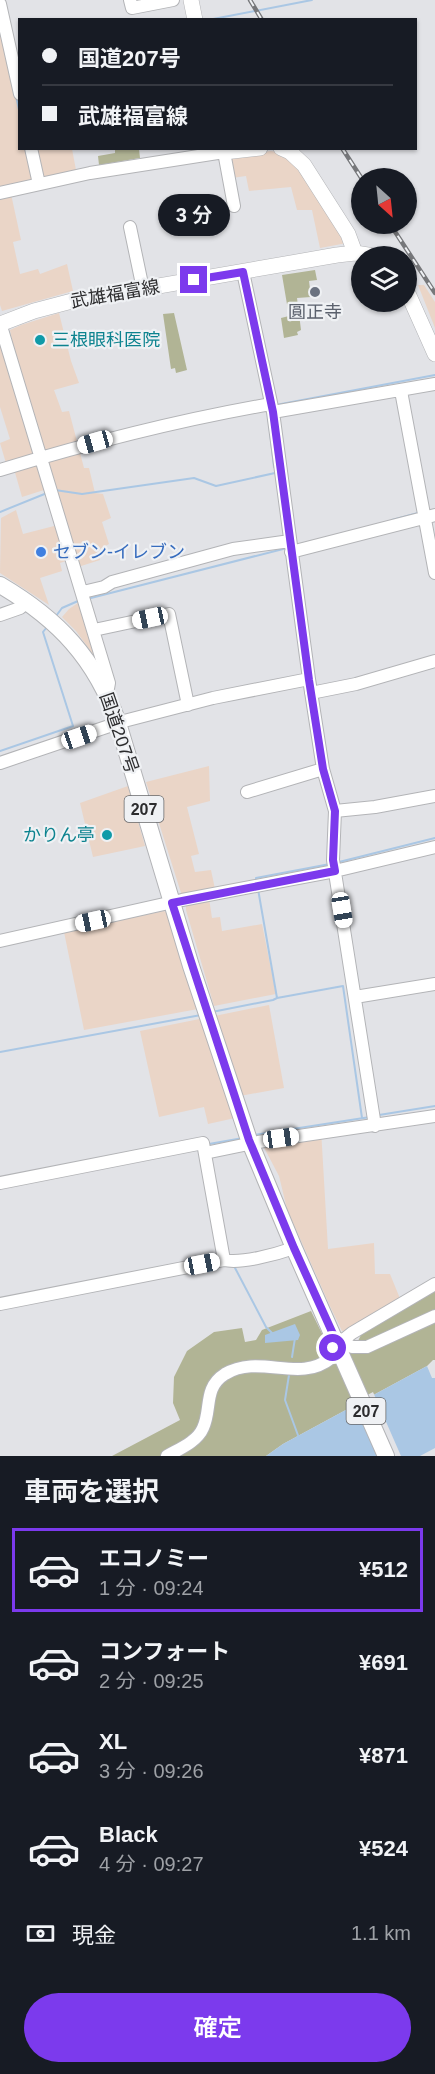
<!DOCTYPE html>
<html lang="ja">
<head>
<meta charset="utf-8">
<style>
	:root { --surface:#171b24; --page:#242831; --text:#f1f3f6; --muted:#9ea1a6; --line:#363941; --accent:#7c3aed }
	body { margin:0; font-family:Arial,"Noto Sans JP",sans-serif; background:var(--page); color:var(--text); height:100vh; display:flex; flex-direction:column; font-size:22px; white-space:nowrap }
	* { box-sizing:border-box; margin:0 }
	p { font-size:20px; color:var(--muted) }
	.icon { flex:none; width:33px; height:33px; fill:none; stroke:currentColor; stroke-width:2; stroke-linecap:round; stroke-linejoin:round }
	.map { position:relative; height:1456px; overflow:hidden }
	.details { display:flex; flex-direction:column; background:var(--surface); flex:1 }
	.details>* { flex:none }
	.banner { position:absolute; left:18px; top:18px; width:399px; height:132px; border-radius:0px; box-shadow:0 2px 4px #0004; display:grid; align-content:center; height:132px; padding:0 24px; background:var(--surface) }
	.needle { width:39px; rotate:153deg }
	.fabs { position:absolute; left:351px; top:168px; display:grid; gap:12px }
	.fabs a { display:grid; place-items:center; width:66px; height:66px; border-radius:50%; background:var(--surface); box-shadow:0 2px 4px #0004; font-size:30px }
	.end { position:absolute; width:27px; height:27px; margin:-14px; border:8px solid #7c3aed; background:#fff; box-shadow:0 0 0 3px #fff }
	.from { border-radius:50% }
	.bubble { position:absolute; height:42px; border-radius:21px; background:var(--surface); box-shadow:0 2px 4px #0004; font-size:20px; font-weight:600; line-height:42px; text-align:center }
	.car { position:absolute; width:18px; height:36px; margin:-18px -9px; border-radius:8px; box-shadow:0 0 4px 2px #0007; background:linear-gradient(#fff 24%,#345 0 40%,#fff 0 76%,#345 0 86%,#fff 0) }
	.banner b { display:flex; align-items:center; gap:21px; height:57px; font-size:22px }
	.banner b+b { border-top:2px solid var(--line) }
	.banner i { width:15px; height:15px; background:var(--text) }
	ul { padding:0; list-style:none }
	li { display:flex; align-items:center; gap:18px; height:84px; margin:0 12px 9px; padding:0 12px; border:3px solid transparent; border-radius:0px }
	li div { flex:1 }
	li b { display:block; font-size:22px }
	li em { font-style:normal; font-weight:600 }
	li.on { border-color:var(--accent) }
	li>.icon { width:54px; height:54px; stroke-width:1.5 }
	h2 { padding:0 24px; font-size:27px; line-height:72px }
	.pay { display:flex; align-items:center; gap:15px; height:66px; padding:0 24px; font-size:22px }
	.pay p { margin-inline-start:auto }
	.primary-button { display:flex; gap:12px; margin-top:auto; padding:12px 24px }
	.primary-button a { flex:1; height:69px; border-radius:36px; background:var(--accent); color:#fff; font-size:24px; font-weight:600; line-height:69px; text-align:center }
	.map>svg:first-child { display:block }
</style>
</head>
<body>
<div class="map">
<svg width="435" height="1456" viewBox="0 0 435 1456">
	<rect width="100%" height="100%" fill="#e2e3e7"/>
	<path fill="#ead5c7" d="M0,0L19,71L20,148L72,149L76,170L0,188Z
		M271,151L284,153L292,157L347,243L320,248L312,210H297L291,187L249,191L246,176L232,178L227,157Z
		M11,194L21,240L13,242L20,274L38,269L40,274L67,264L73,291L2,311L0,305V197Z
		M418,285H424L435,302V328Z
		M59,313L71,361L79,383L54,390L62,412L69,411L84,468H89L95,493L103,494L111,518L102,522L109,544L98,550L100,560L78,567L15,357L10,330L21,325Z
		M0,340L47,489L22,497L14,469L8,470L0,443L10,439L0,407Z
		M16,510L23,534L58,525L69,560L60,563L62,571L40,578L49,605L0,573L1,518Z
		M78,603H83L100,664L76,631L62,617L69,609Z
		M209,766L210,801L187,807L199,854L191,856L195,872L211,870L215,889L182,896L146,782Z
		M128,786L145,846L93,857L80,803Z
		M209,898L212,918L220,917L222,931L262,924L276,994L214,1006L186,910V903Z
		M164,911L169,914L198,1009L84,1030L64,932Z
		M269,1005L284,1088L229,1098L235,1118L208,1124L204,1107L159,1117L140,1031Z
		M321,1129L328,1249L374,1243L375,1274H390L401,1301L349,1331H342L329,1304L287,1209L279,1176L259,1138Z"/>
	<path fill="#b1b495" d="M115,149H139L140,158L99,165L98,156L115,153Z
		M315,270L317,280L309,281L311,297L297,298L301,330L297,332L298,335L284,338L281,318L289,316L282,275Z
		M174,313L187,370L176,373L175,368L171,369L163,314Z
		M435,1291V1360H433L427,1366L283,1444L266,1456H112L180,1420L173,1403L174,1377L187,1351L214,1332L242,1328L245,1342L256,1340L262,1330L311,1311L333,1356L353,1351L361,1335Z"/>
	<path fill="#aac7e4" d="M295,1324L300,1335L298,1340L265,1343V1335Z
		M427,1366L432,1378H435V1448L420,1456H266L283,1444Z"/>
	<path fill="#e2e3e7" d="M373,1392L401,1456H381L356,1401Z"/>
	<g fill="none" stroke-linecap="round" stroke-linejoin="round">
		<path stroke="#aac7e4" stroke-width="2" d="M208,20L312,0
			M16,96L20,114
			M276,405L435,375
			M268,414L274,467
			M55,490L82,494L194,478L216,486L275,473
			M0,512L47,493
			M392,520L418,513
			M87,599L287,548
			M56,616L62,608L78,601
			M0,751L73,726L43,632L47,627
			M339,862L435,838
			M256,881V878L330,864
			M258,889L277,998
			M212,1012L273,1000L277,998L343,986L362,1118
			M0,1052L201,1015
			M379,1115L435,1106
			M254,1135L370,1117
			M209,1146V1144L243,1138
			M234,1266L266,1327L272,1333
			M292,1357L295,1338
			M289,1375L285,1400L299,1438"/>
		<defs>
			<path id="minor" d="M130,0L132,8L173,0
				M0,4L20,94
				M31,148L39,184
				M0,193L90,173L224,152L234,206
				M130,227L143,289
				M243,272L273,412L309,679L323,769L335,811L333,860L375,1126
				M0,323L109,683L107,694
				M401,391L435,573
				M273,412L435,384
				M0,470C89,443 179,420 271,404
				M291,552L435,515
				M83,592L104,587L112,582L233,549L290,541
				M0,615L20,608L28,601
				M94,630L169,614L188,705
				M311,693L356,684L435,661
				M0,763L124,721L213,698L309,679
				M247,792L323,769
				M335,811L375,807L435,796
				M0,941L182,900L335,871L435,847
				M355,997L435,984
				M205,1153L258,1142L435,1116
				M0,1183L203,1143L224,1260
				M0,1304L224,1260C241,1264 277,1254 294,1248
				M338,1345L345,1343L352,1347H367L435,1316
				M167,1456C179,1449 197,1442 203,1428C212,1409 203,1388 225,1374C260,1353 299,1384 331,1358L333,1348L352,1333L435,1284"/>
			<path id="major" d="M191,0L195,20
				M223,148L224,152L260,148
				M281,148L290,152L304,165L348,234L355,253
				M406,289L435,354
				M0,324L34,311L72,301L337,255L355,253L374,256"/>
			<path id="highway" d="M0,585C58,619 96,659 118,723L191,966L249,1140L294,1248L386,1456"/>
		</defs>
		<use href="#minor" stroke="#b3b4b7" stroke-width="14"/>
		<use href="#major" stroke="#b3b4b7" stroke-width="16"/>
		<use href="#highway" stroke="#b3b4b7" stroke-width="18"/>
		<use href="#minor" stroke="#fff" stroke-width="12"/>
		<use href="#major" stroke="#fff" stroke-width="15"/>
		<use href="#highway" stroke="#fff" stroke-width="16"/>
		<defs>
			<path id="rail" d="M250,0L262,20
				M342,148L362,179
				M390,224L435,293"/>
		</defs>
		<use href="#rail" stroke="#76777a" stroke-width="4.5"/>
		<use href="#rail" stroke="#eff1f4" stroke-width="2" stroke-dasharray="7" stroke-linecap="butt"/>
	</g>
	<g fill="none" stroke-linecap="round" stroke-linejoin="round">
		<path stroke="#7c3aed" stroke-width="8" d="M194,280L243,272L273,412L309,680L323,769L335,811L333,860L335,871L172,903L249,1140L294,1248L338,1345L333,1348"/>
	</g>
	<circle fill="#6b7280" stroke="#eff1f4" stroke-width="2" cx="315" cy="292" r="6"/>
	<g fill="#0f9aa8" stroke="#eff1f4" stroke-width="2">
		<circle cx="40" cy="340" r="6"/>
		<circle cx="107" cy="835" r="6"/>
	</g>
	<circle fill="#3f7fe0" stroke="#eff1f4" stroke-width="2" cx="41" cy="552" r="6"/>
	<g text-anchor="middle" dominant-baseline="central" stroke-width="4.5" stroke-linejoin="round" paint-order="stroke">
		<g fill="#eff1f4" stroke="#666769" stroke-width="1.5">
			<rect x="124.5" y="796" width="39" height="26" rx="4.5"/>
			<rect x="346.5" y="1398" width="39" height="26" rx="4.5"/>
		</g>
		<g font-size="16" font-weight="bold" fill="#2c2c2e">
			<text x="144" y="809">207</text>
			<text x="366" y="1411">207</text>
		</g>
		<g font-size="18" fill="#2c2c2e" stroke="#eff1f4">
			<text transform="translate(115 294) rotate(-10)">武雄福富線</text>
			<text transform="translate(119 733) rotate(71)">国道207号</text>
		</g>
		<g font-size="18" fill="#5b616d" stroke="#eff1f4">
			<text x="315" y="312">圓正寺</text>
		</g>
		<g font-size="18" fill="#0d838f" stroke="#eff1f4" text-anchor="start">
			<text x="52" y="340">三根眼科医院</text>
			<text x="95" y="835" text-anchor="end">かりん亭</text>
		</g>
		<g font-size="18" fill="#366cbe" stroke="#eff1f4" text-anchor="start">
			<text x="53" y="552">セブン-イレブン</text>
		</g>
	</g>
</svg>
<div class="fabs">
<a><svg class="needle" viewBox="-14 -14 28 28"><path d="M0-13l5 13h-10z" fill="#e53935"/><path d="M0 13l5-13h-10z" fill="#9ea1a6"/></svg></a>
<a><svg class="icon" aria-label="layers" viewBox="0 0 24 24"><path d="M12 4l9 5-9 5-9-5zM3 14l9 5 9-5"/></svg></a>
</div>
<i class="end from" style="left:333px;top:1348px"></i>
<i class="end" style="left:194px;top:280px"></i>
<div class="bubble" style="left:158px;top:194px;width:72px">3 分</div>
<i class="car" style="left:95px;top:442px;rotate:254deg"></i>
<i class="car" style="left:150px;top:618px;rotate:258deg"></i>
<i class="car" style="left:79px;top:737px;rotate:71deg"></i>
<i class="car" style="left:342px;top:910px;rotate:171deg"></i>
<i class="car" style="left:93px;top:921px;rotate:258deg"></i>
<i class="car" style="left:281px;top:1138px;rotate:82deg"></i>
<i class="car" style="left:202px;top:1264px;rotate:79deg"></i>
<div class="banner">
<b><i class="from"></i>国道207号</b>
<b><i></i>武雄福富線</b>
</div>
</div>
<section class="details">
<h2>車両を選択</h2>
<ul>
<li class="on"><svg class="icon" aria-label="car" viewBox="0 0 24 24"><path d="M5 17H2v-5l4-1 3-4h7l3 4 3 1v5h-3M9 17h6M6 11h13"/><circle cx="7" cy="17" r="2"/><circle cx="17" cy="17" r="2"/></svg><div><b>エコノミー</b><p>1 分 · 09:24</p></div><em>¥512</em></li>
<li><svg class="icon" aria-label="car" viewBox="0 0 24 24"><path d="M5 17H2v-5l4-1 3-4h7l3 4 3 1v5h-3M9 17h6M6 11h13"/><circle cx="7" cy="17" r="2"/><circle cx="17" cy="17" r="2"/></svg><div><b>コンフォート</b><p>2 分 · 09:25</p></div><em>¥691</em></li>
<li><svg class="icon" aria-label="car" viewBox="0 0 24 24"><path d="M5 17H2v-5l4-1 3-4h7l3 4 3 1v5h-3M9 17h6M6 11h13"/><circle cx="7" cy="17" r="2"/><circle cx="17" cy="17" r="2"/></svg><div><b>XL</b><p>3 分 · 09:26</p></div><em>¥871</em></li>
<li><svg class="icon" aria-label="car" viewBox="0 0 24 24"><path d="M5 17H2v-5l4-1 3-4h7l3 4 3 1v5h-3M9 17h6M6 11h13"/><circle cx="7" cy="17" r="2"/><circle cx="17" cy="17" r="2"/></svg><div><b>Black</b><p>4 分 · 09:27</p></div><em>¥524</em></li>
</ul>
<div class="pay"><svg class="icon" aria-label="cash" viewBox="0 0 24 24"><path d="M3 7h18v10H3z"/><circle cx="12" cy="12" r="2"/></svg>現金<p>1.1 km</p></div>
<div class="primary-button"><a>確定</a></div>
</section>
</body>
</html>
